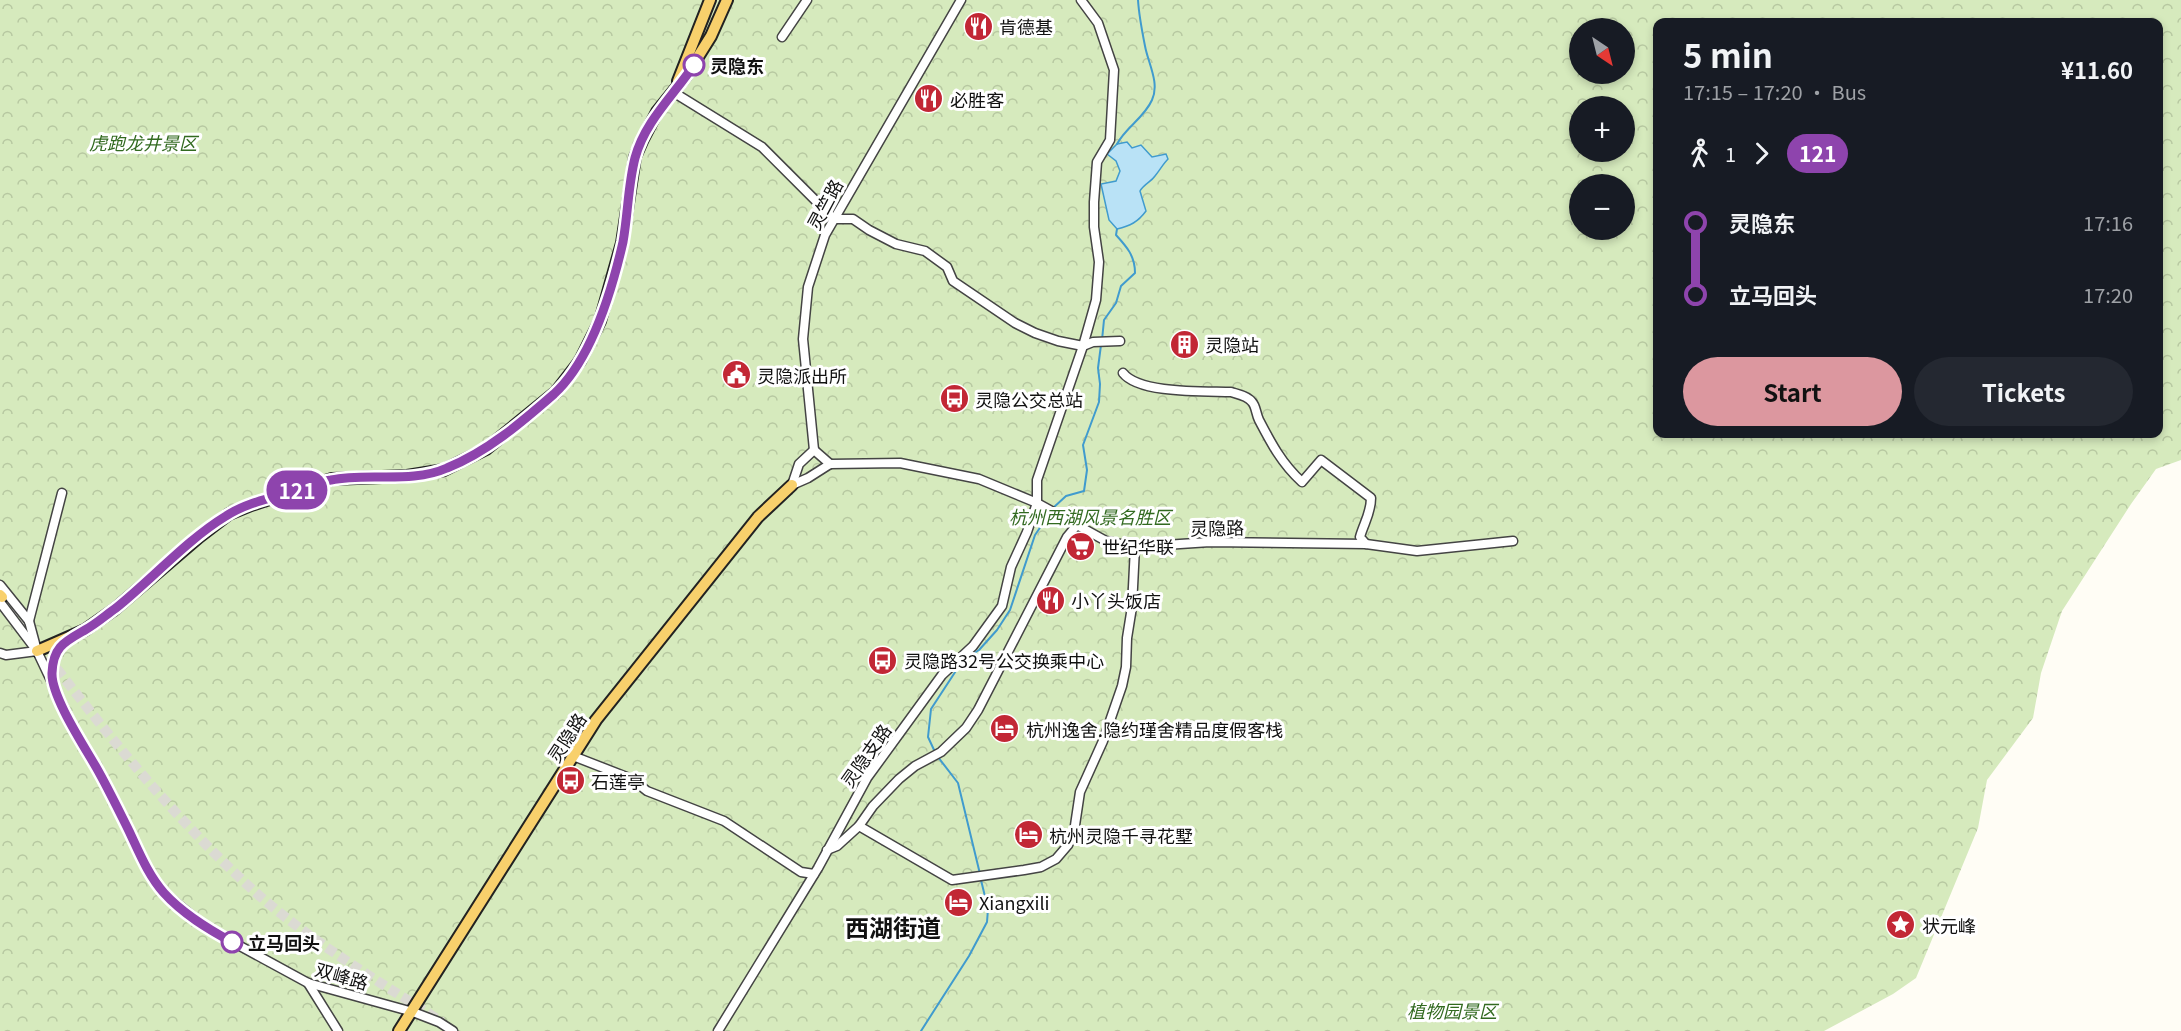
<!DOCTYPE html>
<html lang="en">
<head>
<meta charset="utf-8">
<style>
  body { margin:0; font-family:Georgia,"Noto Sans SC",serif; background:#242831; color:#f1f3f6; height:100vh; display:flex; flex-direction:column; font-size:22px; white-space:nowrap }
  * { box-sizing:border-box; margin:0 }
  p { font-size:20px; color:#9ea1a6 }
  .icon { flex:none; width:33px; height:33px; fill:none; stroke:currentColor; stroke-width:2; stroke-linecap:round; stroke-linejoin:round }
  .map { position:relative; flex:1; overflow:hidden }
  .panel { position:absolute; left:1653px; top:18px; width:510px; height:420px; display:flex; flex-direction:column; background:#171b24; border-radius:12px; box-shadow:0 3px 9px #0003 }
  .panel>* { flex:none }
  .badge { padding:0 12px; border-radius:20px; font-size:21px; line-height:39px }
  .needle { width:39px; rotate:145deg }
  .buttons { position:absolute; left:1569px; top:18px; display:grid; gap:12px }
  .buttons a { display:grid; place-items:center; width:66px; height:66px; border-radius:50%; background:#171b24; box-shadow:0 3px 9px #0003; font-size:30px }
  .map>.badge { position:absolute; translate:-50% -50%; box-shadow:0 0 0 3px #fff }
  .legs { display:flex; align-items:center; gap:9px; height:66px; padding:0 30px; font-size:20px }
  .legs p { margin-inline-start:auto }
  .headline { display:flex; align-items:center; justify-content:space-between; height:102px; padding:0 30px }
  h1 { font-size:33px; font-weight:700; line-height:45px }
  .primary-button { display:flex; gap:12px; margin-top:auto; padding:12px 30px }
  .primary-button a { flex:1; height:69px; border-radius:36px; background:#dc979f; color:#111; font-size:24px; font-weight:700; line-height:69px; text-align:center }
  .primary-button a+a { background:#242831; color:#f1f3f6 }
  ul { padding:0 30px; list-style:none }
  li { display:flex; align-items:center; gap:21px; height:72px; font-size:22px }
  li i { display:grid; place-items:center; width:9px; height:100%; margin:0 8px; background:currentColor }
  li i::after { content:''; width:15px; height:15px; margin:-8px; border:4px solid; border-radius:50%; background:#171b24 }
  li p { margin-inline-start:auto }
  li:first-child i { background:linear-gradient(#0000 50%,currentColor 0) }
  li:last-child i { background:linear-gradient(currentColor 50%,#0000 0) }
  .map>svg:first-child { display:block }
  .park { fill:url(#park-crowns); fill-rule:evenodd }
  .water { fill:#b9e2f6; stroke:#409bce; stroke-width:1.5 }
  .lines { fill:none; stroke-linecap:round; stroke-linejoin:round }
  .stream { stroke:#409bce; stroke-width:2 }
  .major-tunnel { stroke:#dbdad3; stroke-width:10; stroke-dasharray:10 5; stroke-linecap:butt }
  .minor-casing { stroke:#444; stroke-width:11 }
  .major-casing { stroke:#222; stroke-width:14 }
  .minor { stroke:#fff; stroke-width:8 }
  .major { stroke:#f8d06c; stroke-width:10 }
  .line-1-casing { stroke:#fff; stroke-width:14 }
  .line-1 { stroke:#8e44ad; stroke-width:9 }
  .stop-1-dot { fill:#fff; stroke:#8e44ad; stroke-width:3 }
  .labels { text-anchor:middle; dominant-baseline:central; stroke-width:6; stroke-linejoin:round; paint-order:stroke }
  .poi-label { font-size:18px; fill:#111; stroke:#fff; text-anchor:start }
  .stop-label { font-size:18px; font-weight:bold; fill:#111; stroke:#fff; text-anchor:start }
  .park-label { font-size:18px; font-style:italic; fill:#326a20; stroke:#fff }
  .street-label { font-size:18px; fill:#111; stroke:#fff }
  .district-label { font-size:24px; font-weight:bold; fill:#111; stroke:#fff }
</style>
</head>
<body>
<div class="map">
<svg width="2181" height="1031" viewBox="0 0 2181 1031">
  <defs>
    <pattern id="park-crowns" width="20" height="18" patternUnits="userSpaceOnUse" patternTransform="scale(1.5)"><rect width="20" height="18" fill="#d6eabd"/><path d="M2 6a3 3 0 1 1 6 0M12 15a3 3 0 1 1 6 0" fill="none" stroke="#b7c8a1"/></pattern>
  </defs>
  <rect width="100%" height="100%" fill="#fffdf5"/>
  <path class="park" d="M0,0H2181V460L2156,469L2131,504L2062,611L2041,673L2033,718L1987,780L1978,828L1916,978L1893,994L1824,1031H0ZM1658,22H2158V434H1658ZM1580,28H1624V74H1580ZM1580,106H1624V152H1580ZM1580,184H1624V230H1580Z"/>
  <path class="water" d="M1127,142L1132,148L1141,145L1152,157L1166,154L1168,159C1163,164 1160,170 1155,176C1151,182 1144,184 1140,191L1146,211C1138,222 1130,226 1117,229L1109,220L1101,184L1116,181L1120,171L1116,161L1107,154L1117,144Z"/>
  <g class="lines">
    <g class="stream">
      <path d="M1117,144C1126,127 1144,118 1152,100C1160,83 1148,63 1145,46C1142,31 1139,16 1138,0"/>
      <path d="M1102,340L1104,320L1116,303L1121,286L1135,273C1135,256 1127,247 1116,235L1117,229"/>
      <polyline points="1053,508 1066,496 1084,491 1087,470 1083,445 1099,402 1100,384 1098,368 1101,345"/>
      <polyline points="935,752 928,737 931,709 963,660 979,650 997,630 1010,610 1035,535 1050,513"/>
      <polyline points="938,757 958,783 980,874"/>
      <polyline points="921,1031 969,956 987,922 988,909 981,880"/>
    </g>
    <path class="major-tunnel" d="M2,597C76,694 150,793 239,877C299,935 372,977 442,1022"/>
    <defs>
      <g id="minor">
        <polyline points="782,37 807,0"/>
        <polyline points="673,92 762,147 834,219 853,219 869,230 896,244 925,251 947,267 953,281 1015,323 1035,333 1058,341 1083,346 1093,342 1120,341"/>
        <path d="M1123,373C1139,394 1206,391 1231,392C1237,394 1248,396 1252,402C1256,406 1256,414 1259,420C1271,443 1282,464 1302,482L1321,460L1371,498C1371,513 1364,523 1360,537L1366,544"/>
        <polyline points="814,450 803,339 808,287 825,235 961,0"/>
        <polyline points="814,450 830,464"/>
        <polyline points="830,464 900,463 979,479 1037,503 1106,541 1135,547 1210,542 1366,544 1417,551 1513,541"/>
        <polyline points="792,485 808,478 830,464"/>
        <polyline points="792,485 799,464 814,450"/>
        <polyline points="0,585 29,621 37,651 74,729 112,795 150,874 164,893 207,928 308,983 413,1012 439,1022 453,1031"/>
        <polyline points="0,602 37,651"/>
        <polyline points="29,621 62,493"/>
        <polyline points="0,653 6,655 37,651"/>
        <polyline points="573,756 632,779 647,791 724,821 801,872 814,874"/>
        <polyline points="859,826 873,806 899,779 915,766 941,752 966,728 978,710 995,677 1067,537 1077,525"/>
        <polyline points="827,850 837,846 859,826 952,880 1024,870 1041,867 1056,859 1068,845 1074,832 1080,792 1103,741 1122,686 1126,667 1127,638 1132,607 1135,547"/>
        <polyline points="308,983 338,1031"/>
        <polyline points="718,1031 818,868 867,778 942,675 973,646 1002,606 1011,567 1027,532 1037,503 1037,480 1083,346 1096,300 1099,262 1094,227 1094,202 1097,162 1110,140 1114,70 1098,23 1081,0"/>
      </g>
      <g id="major">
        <polyline points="678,81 710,0"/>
        <polyline points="0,595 2,597"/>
        <polyline points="37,651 85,630 115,609 199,537 229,514 251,505 332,479 407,476 444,470 486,449 556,392 580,361 600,321 622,243 635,157 643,139 657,112 686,76 711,36 727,0"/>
        <polyline points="399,1031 596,720 758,517 792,485"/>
      </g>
    </defs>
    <use href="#minor" class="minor-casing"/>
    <use href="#major" class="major-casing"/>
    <use href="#minor" class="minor"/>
    <use href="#major" class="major"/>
  </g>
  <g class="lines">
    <defs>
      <path id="line-1" d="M232,942C208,929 183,914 164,893C148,875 139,852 129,831C118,809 108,788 96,767C84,746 51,696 52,673C53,647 64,642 85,630C96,624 106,615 116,608C152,579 188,539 226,516C246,503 271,498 294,491C306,487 318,482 331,480C368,472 411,484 447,468C487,452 522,422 554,394C591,360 612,290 623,242C628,214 628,185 635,158C645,121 674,95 694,65"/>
    </defs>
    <use href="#line-1" class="line-1-casing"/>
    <use href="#line-1" class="line-1"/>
  </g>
  <defs>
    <symbol id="restaurant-disc" viewBox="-11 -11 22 22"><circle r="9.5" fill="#c22735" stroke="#fff"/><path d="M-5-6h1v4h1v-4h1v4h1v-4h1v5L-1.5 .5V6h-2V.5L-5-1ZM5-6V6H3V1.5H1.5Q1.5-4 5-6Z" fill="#fff"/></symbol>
    <symbol id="building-disc" viewBox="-11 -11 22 22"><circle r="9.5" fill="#c22735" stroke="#fff"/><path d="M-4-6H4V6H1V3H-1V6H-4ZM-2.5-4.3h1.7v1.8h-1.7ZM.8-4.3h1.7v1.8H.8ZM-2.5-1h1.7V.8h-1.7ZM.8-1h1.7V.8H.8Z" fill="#fff"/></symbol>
    <symbol id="civic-disc" viewBox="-11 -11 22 22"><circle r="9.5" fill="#c22735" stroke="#fff"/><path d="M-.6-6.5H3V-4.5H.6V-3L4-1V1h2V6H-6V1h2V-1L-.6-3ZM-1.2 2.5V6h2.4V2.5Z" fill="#fff"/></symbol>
    <symbol id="bus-disc" viewBox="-11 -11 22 22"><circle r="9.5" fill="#c22735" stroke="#fff"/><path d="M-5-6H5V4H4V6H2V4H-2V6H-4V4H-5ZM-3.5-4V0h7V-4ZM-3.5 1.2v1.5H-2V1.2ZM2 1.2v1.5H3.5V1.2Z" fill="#fff"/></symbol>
    <symbol id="supermarket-disc" viewBox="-11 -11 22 22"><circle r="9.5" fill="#c22735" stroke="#fff"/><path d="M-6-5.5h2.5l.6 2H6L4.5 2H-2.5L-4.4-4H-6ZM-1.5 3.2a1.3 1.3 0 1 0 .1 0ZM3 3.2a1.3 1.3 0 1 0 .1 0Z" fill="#fff"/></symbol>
    <symbol id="hotel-disc" viewBox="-11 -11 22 22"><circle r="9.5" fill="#c22735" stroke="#fff"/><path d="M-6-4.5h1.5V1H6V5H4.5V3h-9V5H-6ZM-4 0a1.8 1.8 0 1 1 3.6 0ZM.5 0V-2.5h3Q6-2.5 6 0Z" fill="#fff"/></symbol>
    <symbol id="sight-disc" viewBox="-11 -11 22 22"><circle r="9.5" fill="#c22735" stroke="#fff"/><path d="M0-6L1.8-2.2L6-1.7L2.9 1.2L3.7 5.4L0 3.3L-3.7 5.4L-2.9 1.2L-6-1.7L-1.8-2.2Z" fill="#fff"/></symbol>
  </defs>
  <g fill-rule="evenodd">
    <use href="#restaurant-disc" x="962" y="10" width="33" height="33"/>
    <use href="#restaurant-disc" x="912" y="82" width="33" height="33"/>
    <use href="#building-disc" x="1168" y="328" width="33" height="33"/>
    <use href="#civic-disc" x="720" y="358" width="33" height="33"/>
    <use href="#bus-disc" x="938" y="382" width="33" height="33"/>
    <use href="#supermarket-disc" x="1064" y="530" width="33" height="33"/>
    <use href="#restaurant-disc" x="1034" y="584" width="33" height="33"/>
    <use href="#bus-disc" x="866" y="644" width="33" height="33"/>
    <use href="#hotel-disc" x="988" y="712" width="33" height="33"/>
    <use href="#bus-disc" x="554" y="764" width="33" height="33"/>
    <use href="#hotel-disc" x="1012" y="818" width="33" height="33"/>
    <use href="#hotel-disc" x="942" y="886" width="33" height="33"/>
    <use href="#sight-disc" x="1884" y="908" width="33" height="33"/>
  </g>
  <g class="stop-1-dot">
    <circle cx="694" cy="65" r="10"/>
    <circle cx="232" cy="942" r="10"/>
  </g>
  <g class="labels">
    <g class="poi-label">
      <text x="999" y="26">肯德基</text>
      <text x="950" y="99">必胜客</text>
      <text x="1205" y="344">灵隐站</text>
      <text x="757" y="375">灵隐派出所</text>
      <text x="975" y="399">灵隐公交总站</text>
      <text x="1102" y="546">世纪华联</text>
      <text x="1071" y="600">小丫头饭店</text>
      <text x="904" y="660">灵隐路32号公交换乘中心</text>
      <text x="1026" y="729">杭州逸舍.隐约瑾舍精品度假客栈</text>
      <text x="591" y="781">石莲亭</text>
      <text x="1049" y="835">杭州灵隐千寻花墅</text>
      <text x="979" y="902">Xiangxili</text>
      <text x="1922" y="925">状元峰</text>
    </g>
    <g class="stop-label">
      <text x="710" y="65">灵隐东</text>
      <text x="248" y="942">立马回头</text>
    </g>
    <g class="park-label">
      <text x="143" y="142">虎跑龙井景区</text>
      <text x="1090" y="516">杭州西湖风景名胜区</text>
      <text x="1452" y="1010">植物园景区</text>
    </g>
    <g class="street-label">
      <text transform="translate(824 204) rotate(-62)">灵竺路</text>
      <text transform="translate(1217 527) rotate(-1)">灵隐路</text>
      <text transform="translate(566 737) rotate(-57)">灵隐路</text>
      <text transform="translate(865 755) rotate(-55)">灵隐支路</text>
      <text transform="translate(342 975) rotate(16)">双峰路</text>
    </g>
    <g class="district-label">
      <text x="893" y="926">西湖街道</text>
    </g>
  </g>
</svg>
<div class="buttons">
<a><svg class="needle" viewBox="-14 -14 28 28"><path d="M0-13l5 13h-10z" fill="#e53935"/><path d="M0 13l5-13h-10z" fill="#9ea1a6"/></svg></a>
<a>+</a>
<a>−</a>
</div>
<b class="badge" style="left:297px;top:490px;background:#8e44ad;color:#fff">121</b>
<section class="panel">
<div class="headline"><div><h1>5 min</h1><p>17:15 – 17:20 · Bus</p></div><b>¥11.60</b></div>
<div class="legs"><svg class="icon" aria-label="walk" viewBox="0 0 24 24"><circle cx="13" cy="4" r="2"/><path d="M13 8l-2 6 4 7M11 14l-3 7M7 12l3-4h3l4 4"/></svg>1<svg class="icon" aria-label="forward" viewBox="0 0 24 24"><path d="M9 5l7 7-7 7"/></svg><b class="badge" style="background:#8e44ad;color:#fff">121</b></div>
<ul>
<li><i style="color:#8e44ad"></i><b>灵隐东</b><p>17:16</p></li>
<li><i style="color:#8e44ad"></i><b>立马回头</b><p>17:20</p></li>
</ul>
<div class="primary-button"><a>Start</a><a>Tickets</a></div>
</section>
</div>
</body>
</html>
